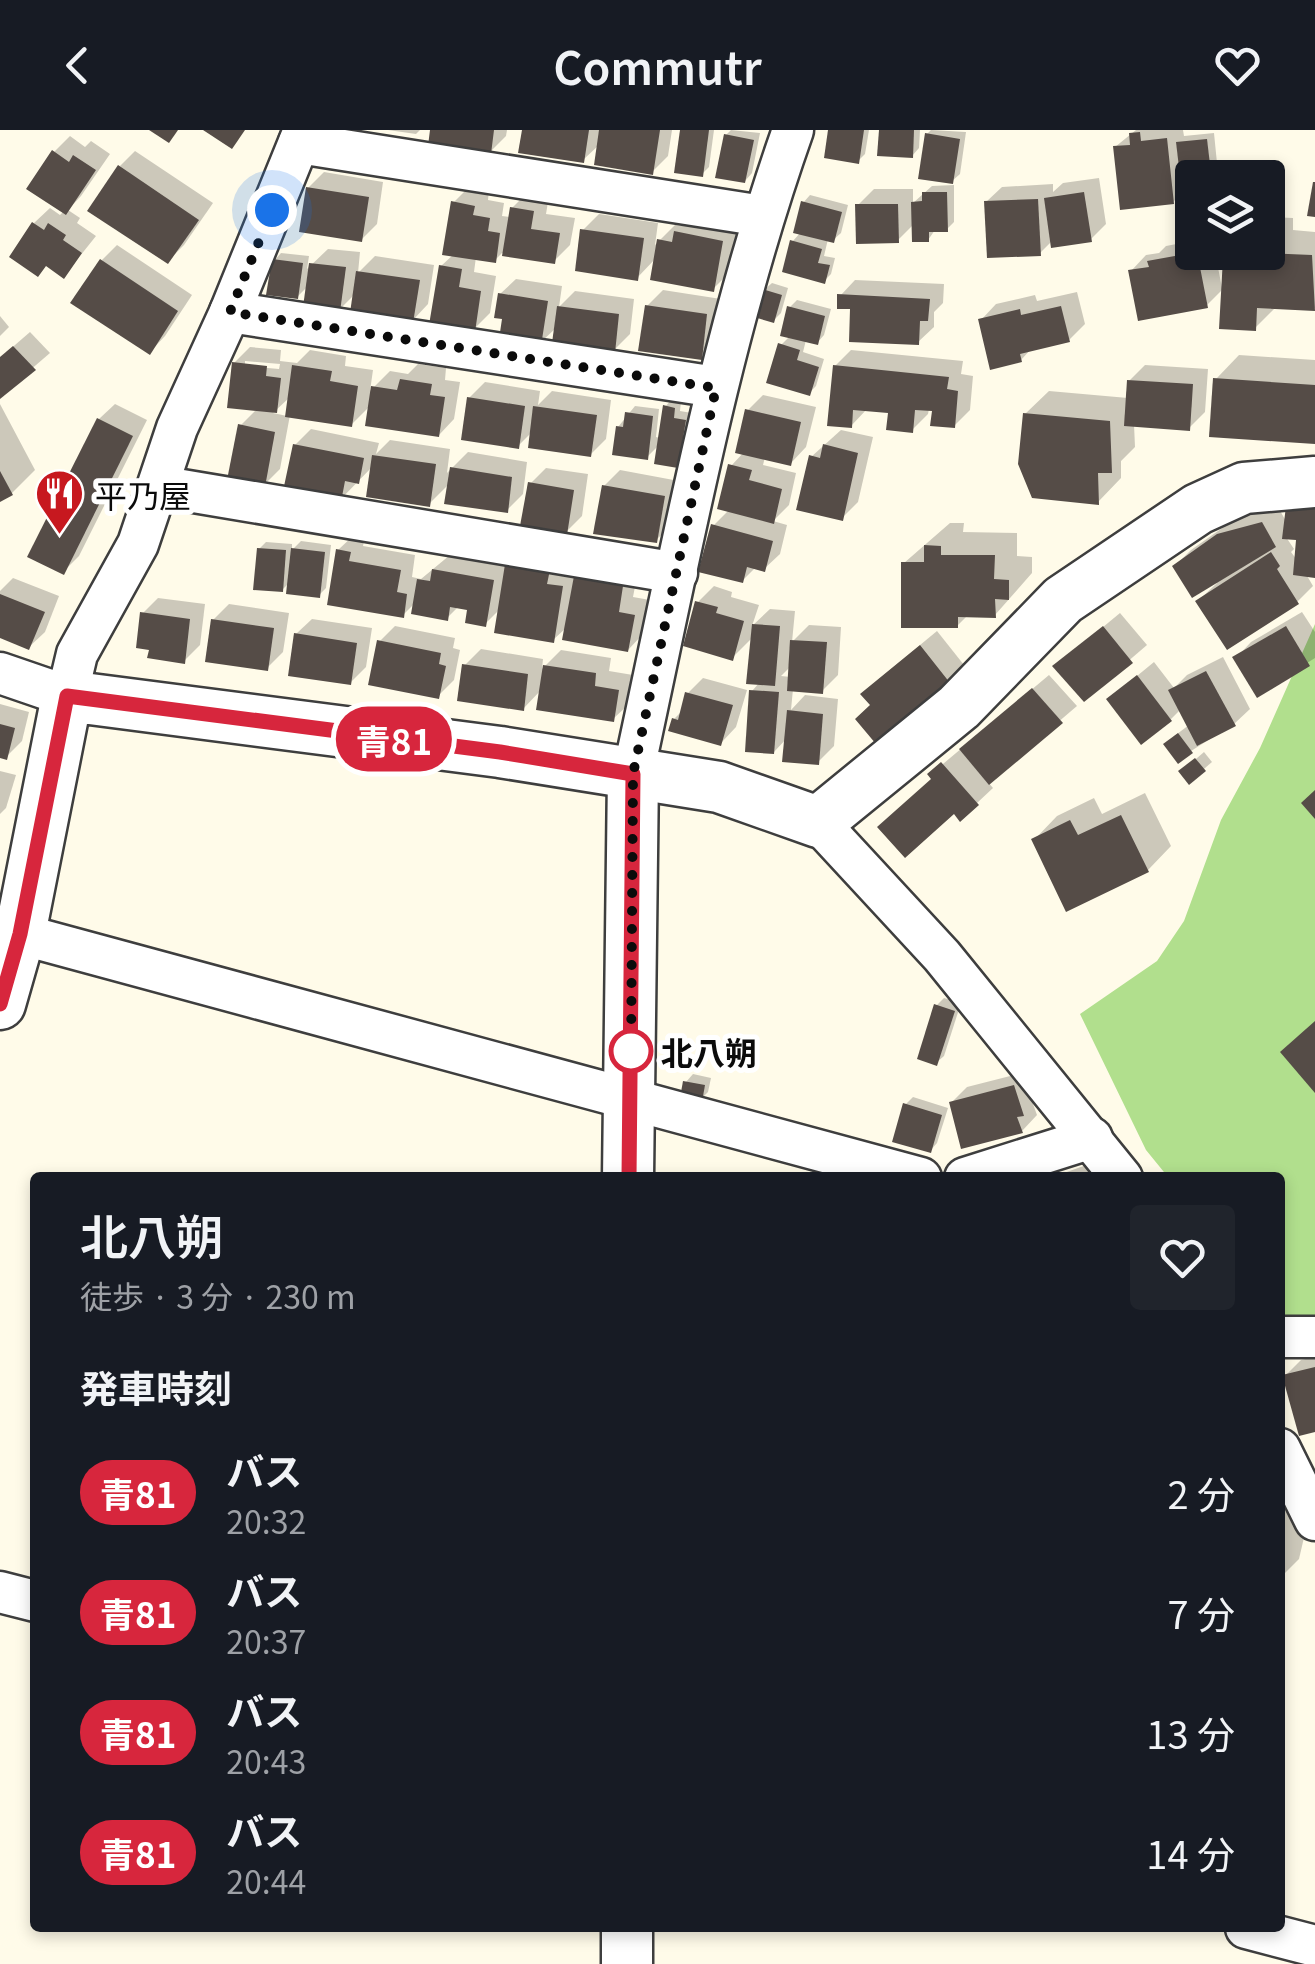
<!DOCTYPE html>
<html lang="ja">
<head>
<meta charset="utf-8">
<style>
  body { margin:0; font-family:Georgia,"Noto Sans JP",serif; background:#20242c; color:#f1f3f6; height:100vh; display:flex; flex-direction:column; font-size:38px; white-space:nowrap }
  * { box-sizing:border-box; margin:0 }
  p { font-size:32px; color:#9ea1a6 }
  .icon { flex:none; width:55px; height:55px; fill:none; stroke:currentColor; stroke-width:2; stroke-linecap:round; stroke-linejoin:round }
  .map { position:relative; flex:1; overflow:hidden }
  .details { position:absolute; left:30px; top:1042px; width:1255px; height:760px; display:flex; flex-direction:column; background:#171b24; border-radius:10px; box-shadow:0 5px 15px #0003 }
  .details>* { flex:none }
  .badge { padding:0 20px; border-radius:32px; font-size:35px; line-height:65px }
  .tools { position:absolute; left:1175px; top:30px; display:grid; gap:20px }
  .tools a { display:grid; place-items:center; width:110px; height:110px; border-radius:10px; background:#171b24; box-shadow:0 5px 15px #0003; font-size:50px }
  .you { position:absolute; width:50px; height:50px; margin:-25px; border:8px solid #fff; border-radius:50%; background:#1a73e8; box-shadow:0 0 0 15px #1a73e833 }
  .map>.badge { position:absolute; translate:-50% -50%; box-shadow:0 0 0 5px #fff }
  h2 { padding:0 50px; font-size:38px; line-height:90px }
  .round { display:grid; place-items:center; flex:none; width:105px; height:105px; border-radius:10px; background:#20242c }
  .headline { display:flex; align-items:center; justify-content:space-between; height:170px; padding:0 50px }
  h1 { font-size:48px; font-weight:600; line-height:75px }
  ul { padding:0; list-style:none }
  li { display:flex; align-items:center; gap:30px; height:120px; padding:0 50px }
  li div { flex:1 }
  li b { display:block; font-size:38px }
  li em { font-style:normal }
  li .badge { min-width:110px; font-weight:700; text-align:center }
  header { display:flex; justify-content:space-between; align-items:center; height:130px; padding:0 50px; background:#171b24; font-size:45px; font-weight:600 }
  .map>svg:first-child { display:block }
  .forest { fill:#b1df8d }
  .shadow { fill:#0003; fill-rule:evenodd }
  .building { fill:#554c47 }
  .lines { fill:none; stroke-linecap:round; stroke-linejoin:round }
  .minor-casing { stroke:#3e3e3e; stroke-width:45 }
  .tertiary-casing { stroke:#3e3e3e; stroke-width:55 }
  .minor { stroke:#fff; stroke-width:40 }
  .tertiary { stroke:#fff; stroke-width:50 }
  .line-casing { stroke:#fff; stroke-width:22 }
  .line { stroke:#d7263d; stroke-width:15 }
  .walk { stroke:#0b0b0b; stroke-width:10; stroke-dasharray:0 18 }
  .stop-dot { fill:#fff; stroke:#d7263d; stroke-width:5 }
  .labels { text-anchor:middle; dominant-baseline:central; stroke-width:10; stroke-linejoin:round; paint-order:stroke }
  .poi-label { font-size:32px; fill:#0b0b0b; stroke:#fff; text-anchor:start }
  .stop-label { font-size:32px; font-weight:bold; fill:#0b0b0b; stroke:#fff; text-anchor:start }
</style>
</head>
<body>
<header><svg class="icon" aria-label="back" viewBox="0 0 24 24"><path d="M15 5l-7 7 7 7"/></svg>Commutr<svg class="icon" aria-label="heart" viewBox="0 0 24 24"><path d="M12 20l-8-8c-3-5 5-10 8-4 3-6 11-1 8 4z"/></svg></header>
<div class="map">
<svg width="1315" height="1834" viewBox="0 0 1315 1834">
  <rect width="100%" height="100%" fill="#fffbe9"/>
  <polygon class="forest" points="1315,494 1315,1185 1288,1189 1280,1181 1280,1048 1168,1047 1146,1020 1080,884 1157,831 1184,791 1221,690 1260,618"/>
  <g class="shadow">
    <polygon points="388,0 420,0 416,4"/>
    <polygon points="433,0 507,0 506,6 490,22"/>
    <polygon points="524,0 672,0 668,26 652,42 600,14 583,30"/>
    <polygon points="682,0 714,0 709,37 702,44"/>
    <polygon points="731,0 760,3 752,43 745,51 726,5"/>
    <polygon points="831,0 869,0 865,24 858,31"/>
    <polygon points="881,0 920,0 919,18 912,26"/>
    <polygon points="931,0 966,2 960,44 952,51 927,4"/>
    <polygon points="1136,0 1183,0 1184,6 1214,3 1217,33 1210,41 1188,43 1189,56 1173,72 1115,17"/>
    <polygon points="70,6 85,17 91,11 110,24 81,66 68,80 80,88 77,93 96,106 64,146 34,93 50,78 60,85 64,81 54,22"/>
    <polygon points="135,21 213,73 184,115 168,131 120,36"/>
    <polygon points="324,42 383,52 377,94 361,110 308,58"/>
    <polygon points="1099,48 1106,94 1090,110 1053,110 1040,123 986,72 1002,57 1053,54 1053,62 1063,53"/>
    <polygon points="954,55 954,92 947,99 935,100 928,110 914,94 898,110 858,75 874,59 913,59 913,73 932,56"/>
    <polygon points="469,57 489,60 488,70 504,73 502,86 511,87 512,78 528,62 549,66 546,84 575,88 570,115 554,131 502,123 495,130 476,127 474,142 496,146 490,183 474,199 441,136 454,124 453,73"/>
    <polygon points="810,65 848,75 841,103 833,110 828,109 824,126 835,128 831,144 824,151 792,112 801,102 803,73"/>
    <polygon points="599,84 658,93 655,115 675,95 683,96 692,87 738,95 729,143 713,159 656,128 637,148 583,100"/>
    <polygon points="1271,87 1293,88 1293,100 1315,102 1315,178 1277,176 1255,198 1224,158 1206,176 1131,141 1146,125 1159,123 1166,116 1192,111 1192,122 1215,122 1222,158 1225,129 1232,122 1268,122 1268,91"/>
    <polygon points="117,115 192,165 165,206 150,222 102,130"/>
    <polygon points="328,119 360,122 358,143 375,126 434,135 428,174 413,190 356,163 339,180 309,155 297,167 274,131 281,123 309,126 307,139"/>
    <polygon points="516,149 562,156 559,177 575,161 634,169 630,204 614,220 557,197 540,213 505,187 500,164"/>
    <polygon points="855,150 944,154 943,173 934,182 934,197 918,212 853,177 840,166"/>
    <polygon points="772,153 788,158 781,183 774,190 764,160"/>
    <polygon points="663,160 721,169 717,212 701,227 647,176"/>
    <polygon points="1077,162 1085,194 1069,210 1032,218 1021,230 981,190 996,174 1035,165 1037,171"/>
    <polygon points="797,170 831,179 824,205 817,213 806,210 803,222 824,229 816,256 809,263 781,215 790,206 790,177"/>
    <polygon points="0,186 9,197 0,206"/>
    <polygon points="30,202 50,223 0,266 0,228"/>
    <path d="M250,217L281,220L280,231L297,233L310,220L346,226L345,236L373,240L370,261L390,241L408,244L418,234L446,238L445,250L460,252L454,289L439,305L371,275L352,294L290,285L280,339L264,355L240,296L257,279L234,233ZM245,231L280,234L279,239L245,236ZM290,267L287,286L273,283Z"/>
    <polygon points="851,220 963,231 961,244 973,246 970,280 954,296 935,279 929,279 928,284 912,300 891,281 867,279 851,296 835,236"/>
    <polygon points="1239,225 1315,230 1315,312 1216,249"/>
    <polygon points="1145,235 1208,239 1205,282 1189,298 1134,294 1135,317 1121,331 1121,348 1098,372 1025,284 1049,261 1128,268 1129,251"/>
    <polygon points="485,252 540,261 538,275 552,261 611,270 606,309 590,325 532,302 518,316 469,268"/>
    <polygon points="763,265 816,277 806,317 791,333 765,327 763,335 796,343 789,375 773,391 787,395 780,424 764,439 756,437 742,451 713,396 729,380 731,336 744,322 747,281"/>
    <polygon points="672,269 681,271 680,281 692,283 684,328 677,335 659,315 647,327 618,297 635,276 659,279 656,307 660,308 665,277"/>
    <polygon points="0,274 35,340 12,363 0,370"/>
    <polygon points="115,274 147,290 79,426 63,442 99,289"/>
    <polygon points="311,299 379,313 376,324 390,310 450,319 447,343 468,322 527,332 523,364 507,380 450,353 429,374 373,336 340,370 295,315"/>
    <polygon points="841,300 873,307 858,372 842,388 811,327"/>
    <polygon points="546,338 588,344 582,386 566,402 530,354"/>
    <polygon points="620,340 679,351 672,395 656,410 604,356"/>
    <path d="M1315,363V445L1306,444L1313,456L1297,472L1198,471L1217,453L1175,436L1191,420L1235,389L1278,377L1287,393ZM1286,407L1299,408L1297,430L1291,422L1294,419Z"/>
    <polygon points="950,393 964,393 963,402 1017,403 1017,426 1032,427 1032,443 995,485 968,485 957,496 904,433"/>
    <polygon points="354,405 365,406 363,416 415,425 412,447 421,449 450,425 578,441 577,447 592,432 638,441 633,467 650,470 643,504 628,520 567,497 553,510 500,479 485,494 470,478 459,476 447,488 415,473 403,485 338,420"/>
    <polygon points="301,411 331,415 326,458 319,465 290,452 282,460 259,419 266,412 292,414 292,420"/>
    <polygon points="13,448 59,466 45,502 29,517 0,506 0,461"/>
    <path d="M714,456L732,462L731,467L759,475L752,496L770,479L795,481L792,512L809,495L841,497L838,545L822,561L793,559L791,580L805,565L838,569L834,616L818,632L787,608L774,622L752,561L760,552L753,507L732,528L698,472ZM791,536V547L781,546Z"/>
    <polygon points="158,468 205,474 200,515 184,531 142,484"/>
    <polygon points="229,474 289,483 283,522 267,538 213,490"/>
    <polygon points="1302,482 1315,502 1315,528 1258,564 1236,528 1251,512"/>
    <polygon points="1120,483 1147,515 1084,569 1056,536"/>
    <polygon points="312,489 372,498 366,537 351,552 296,504"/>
    <polygon points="395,496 455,508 453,518 460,520 454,550 438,566 379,512"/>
    <polygon points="937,501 964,535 876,611 873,575 879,549"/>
    <polygon points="481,519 543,529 542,539 561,520 611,528 609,541 633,545 629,574 613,589 541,560 523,579 465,535"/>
    <polygon points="1223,527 1250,579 1234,594 1191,621 1173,607 1189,595 1181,579 1171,589 1109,569 1154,532 1174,558 1187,545"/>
    <polygon points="1049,545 1077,576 988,652 993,658 977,673 954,681 931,644"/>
    <polygon points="703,548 747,560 736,597 721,613 674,589 682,581 687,564"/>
    <polygon points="0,574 29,582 22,611 6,627 0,626"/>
    <polygon points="1204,622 1212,632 1190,651 1189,635"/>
    <polygon points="0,641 16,645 6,678 0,684"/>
    <polygon points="1145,663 1171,716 1148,740 1034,710 1057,686 1094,668 1102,684"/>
    <polygon points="944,868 961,873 944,926 936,933 936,876"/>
    <polygon points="1030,941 1039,968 1033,974 1037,985 1022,1001 951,973 967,957"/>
    <polygon points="693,944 711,948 708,962 701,969 686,952"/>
    <polygon points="913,967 948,978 937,1013 930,1021 905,975"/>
    <polygon points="1092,1033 1097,1048 1050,1048"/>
    <polygon points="1315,1227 1315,1300 1285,1246 1301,1230"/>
    <polygon points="1280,1380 1309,1386 1299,1429 1280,1448"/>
  </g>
  <g class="building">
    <polygon points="149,0 178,0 169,13"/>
    <polygon points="203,0 245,0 232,19"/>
    <polygon points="430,0 494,0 491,24 428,16"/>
    <polygon points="522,0 589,0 584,33 518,23"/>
    <polygon points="599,0 660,0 653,45 594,35"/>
    <polygon points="680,0 709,0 703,47 674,43"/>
    <polygon points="828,0 864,0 859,34 824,28"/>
    <polygon points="879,0 914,0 913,28 877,26"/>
    <polygon points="1140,2 1141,11 1167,8 1174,74 1120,80 1113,16 1130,15 1129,3"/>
    <polygon points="925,3 960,9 953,54 918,49"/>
    <polygon points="724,4 754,10 745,53 715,48"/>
    <polygon points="1207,9 1211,43 1180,46 1176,12"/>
    <polygon points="52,20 69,32 73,25 96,40 66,85 26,59"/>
    <polygon points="118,35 199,90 168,134 87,81"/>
    <polygon points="1313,52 1315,52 1315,87 1307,86"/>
    <polygon points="306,57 369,67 362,112 299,102"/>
    <polygon points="922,62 947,62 948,102 929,102 929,112 912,112 911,72 922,71"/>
    <polygon points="1084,62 1092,112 1051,118 1044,68"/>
    <polygon points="1038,69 1041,126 987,128 984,71"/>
    <polygon points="451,71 475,76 473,85 490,88 488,101 500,103 496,133 442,125"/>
    <polygon points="801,71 842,82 834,113 793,103"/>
    <polygon points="855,74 898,74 899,113 856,114"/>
    <polygon points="510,77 534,81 531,99 560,103 555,134 502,126"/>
    <polygon points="32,92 44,100 48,93 66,105 63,110 82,123 64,149 46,136 38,147 9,127"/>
    <polygon points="580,99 644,108 638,151 575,141"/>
    <polygon points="674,101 723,111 714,162 650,150 657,109 672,112"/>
    <polygon points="790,110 822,119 818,133 830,135 825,154 782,142"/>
    <polygon points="1197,122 1208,178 1138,191 1128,140 1149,137 1147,131"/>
    <polygon points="1244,122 1312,125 1315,181 1257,178 1256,201 1219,199 1223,128 1244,129"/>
    <polygon points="100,129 178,181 150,225 70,173"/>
    <polygon points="272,129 303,133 298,169 266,165"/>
    <polygon points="309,133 346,137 340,182 303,177"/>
    <polygon points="439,135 462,139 459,157 481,161 475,202 429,195"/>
    <polygon points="356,141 420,150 413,193 350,183"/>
    <polygon points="762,159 782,165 774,193 754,187"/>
    <polygon points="498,163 548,171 541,216 499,209 502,189 494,188"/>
    <polygon points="837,164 930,169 928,191 920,191 919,215 849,212 850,179 837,179"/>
    <polygon points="645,175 707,184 702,230 638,221"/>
    <polygon points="557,176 619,184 615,223 552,213"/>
    <polygon points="787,176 825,186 818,215 780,206"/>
    <polygon points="1061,176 1070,212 1020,224 1022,232 990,240 978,189 1020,179 1021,185"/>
    <polygon points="778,213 800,220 797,230 819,237 810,266 766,253"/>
    <polygon points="13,216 36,240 0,269 0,227"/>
    <polygon points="232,232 267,236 266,246 281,248 277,283 227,278"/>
    <polygon points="292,235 332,241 330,251 358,256 352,297 285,287"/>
    <polygon points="833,235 949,247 947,259 958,261 955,298 930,296 932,281 915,280 913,303 886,300 888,283 853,280 852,298 827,296"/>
    <polygon points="1213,248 1315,255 1315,314 1209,307"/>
    <polygon points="400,249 432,254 430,265 445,267 439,307 365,296 371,256 397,260"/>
    <polygon points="1127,250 1193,254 1190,301 1124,296"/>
    <polygon points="467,267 525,276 519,319 461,310"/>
    <polygon points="663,275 675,278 674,288 686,290 678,338 654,334"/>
    <polygon points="533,276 597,285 591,327 528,318"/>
    <polygon points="745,279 801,292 791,336 735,323"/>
    <polygon points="625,282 653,286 648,330 612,325 616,296 623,297"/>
    <polygon points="1023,283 1110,291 1112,343 1098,343 1099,375 1032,368 1018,334"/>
    <polygon points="97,288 133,306 64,445 27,427"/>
    <polygon points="238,294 275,302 265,357 227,350"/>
    <polygon points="293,314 364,328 359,354 345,351 341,372 283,361"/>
    <polygon points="823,314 858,323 843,391 796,380 809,325 820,328"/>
    <polygon points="372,325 436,334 430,377 366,367"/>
    <polygon points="728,334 752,340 749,350 782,359 774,394 717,379"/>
    <polygon points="450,337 512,347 508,383 444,374"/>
    <polygon points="0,341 13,365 0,372"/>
    <polygon points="528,352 574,360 567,405 520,396"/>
    <polygon points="602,355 665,366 657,413 593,404"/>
    <polygon points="1286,376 1315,379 1315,448 1293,445 1296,410 1282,409"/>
    <polygon points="1262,392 1276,417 1192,468 1172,436 1217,404"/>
    <polygon points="711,394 773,411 765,442 747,437 743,453 698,442"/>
    <polygon points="924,415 941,416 941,425 995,425 994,449 1009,450 1009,470 995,469 996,488 958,487 958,498 901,498 901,432 924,432"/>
    <polygon points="257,418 286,420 283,462 253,460"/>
    <polygon points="291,418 325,422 320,468 286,464"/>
    <polygon points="336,419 351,422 349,431 401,440 397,462 407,464 404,488 327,475"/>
    <polygon points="1271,422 1280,436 1277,439 1299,474 1227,520 1195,471"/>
    <polygon points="506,428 551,435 547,454 563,456 554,513 494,503"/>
    <polygon points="432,439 494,450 486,497 465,493 467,480 450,477 448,491 411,484 417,449 430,451"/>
    <polygon points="574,446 623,456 619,482 635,485 628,522 562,510"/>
    <polygon points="0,464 45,482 29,520 0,508"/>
    <polygon points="695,471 718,477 716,483 744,491 733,531 683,516"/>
    <polygon points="140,482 190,489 185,534 147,528 149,520 136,518"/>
    <polygon points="211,489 274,498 268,541 205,532"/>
    <polygon points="752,494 780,496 775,556 746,554"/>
    <polygon points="1103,496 1133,533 1084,572 1052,536"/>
    <polygon points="1286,496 1310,536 1257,568 1232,527"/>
    <polygon points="294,503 357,513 351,555 288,546"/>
    <polygon points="377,510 441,523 439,534 446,536 439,569 368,555"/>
    <polygon points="790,510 827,512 823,564 787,561"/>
    <polygon points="920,515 950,553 876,614 855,589 870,575 860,564"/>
    <polygon points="462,534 528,544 524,581 457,571"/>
    <polygon points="543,535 596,543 595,556 619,560 614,592 536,580"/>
    <polygon points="1206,541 1236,596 1197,616 1168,560"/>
    <polygon points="1137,545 1172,591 1141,615 1106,569"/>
    <polygon points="1032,558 1063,593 989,655 959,619"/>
    <polygon points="749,560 779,562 774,624 745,622"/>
    <polygon points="685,562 733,575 721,616 668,601 672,588 678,590"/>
    <polygon points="787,580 823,584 819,635 782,632"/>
    <polygon points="0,594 15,598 7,630 0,628"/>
    <polygon points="1178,603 1193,623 1178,634 1163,614"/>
    <polygon points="1195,628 1206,641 1189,655 1178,641"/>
    <polygon points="941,632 979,675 960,692 954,684 905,728 877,697 931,649 927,644"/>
    <polygon points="1315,660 1315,689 1301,673"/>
    <polygon points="1121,685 1149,742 1066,782 1031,709 1070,690 1078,705"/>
    <polygon points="934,874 955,881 937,936 917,929"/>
    <polygon points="1315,891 1315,963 1280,922"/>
    <polygon points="683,951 705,955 702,972 680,968"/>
    <polygon points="1014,955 1024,986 1017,987 1023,1003 961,1019 949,972"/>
    <polygon points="903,973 942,985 931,1023 892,1012"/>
    <polygon points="1315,1237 1315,1302 1299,1306 1282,1245"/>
  </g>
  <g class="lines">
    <defs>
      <g id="minor">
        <polyline points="299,13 763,86"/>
        <polyline points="230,182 716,257"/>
        <polyline points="158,356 677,443"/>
        <polyline points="0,543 67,566 77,524 138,414 177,298 230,182 304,0"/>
        <path d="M633,644C680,428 719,209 793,0"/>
        <polyline points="818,692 942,826 1122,1048"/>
        <polyline points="20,804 921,1048"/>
        <polyline points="965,1048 1092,1008"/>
        <polyline points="1280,1207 1315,1207"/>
        <polyline points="1280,1319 1315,1390"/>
        <polyline points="0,1462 35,1471"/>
        <polyline points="1246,1798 1315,1816"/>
      </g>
      <g id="tertiary">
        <polyline points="0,874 20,804 67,566 500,622 719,657 818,692 959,577 1063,470 1198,379 1244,358 1315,352"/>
        <polyline points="628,1048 633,644"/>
        <polyline points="627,1798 627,1834"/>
      </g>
    </defs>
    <use href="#minor" class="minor-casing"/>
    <use href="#tertiary" class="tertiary-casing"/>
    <use href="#minor" class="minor"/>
    <use href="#tertiary" class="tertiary"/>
  </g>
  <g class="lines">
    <defs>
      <polyline id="line" points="0,874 20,804 67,566 500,622 633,644 629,1048"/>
    </defs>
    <use href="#line" class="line-casing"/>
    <use href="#line" class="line"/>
    <polyline class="walk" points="272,80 230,182 716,258 633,644 631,932 631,921"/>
  </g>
  <defs>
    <symbol id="restaurant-pin" viewBox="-11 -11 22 30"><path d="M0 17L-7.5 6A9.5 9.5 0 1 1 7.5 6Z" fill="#c7181f" stroke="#fff"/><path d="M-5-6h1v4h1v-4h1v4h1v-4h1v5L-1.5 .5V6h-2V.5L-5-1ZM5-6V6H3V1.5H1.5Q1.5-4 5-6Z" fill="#fff"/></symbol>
  </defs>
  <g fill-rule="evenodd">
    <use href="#restaurant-pin" x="32" y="336" width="55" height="75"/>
  </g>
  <circle class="stop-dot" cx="631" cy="921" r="20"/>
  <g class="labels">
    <g class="poi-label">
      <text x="95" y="364">平乃屋</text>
    </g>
    <g class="stop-label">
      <text x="661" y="921">北八朔</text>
    </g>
  </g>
</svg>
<div class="tools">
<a><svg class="icon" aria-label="layers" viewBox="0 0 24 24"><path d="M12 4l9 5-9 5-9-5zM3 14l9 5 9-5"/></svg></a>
</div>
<div class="you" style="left:272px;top:80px"></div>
<b class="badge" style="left:394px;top:609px;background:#d7263d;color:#fff">青81</b>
<section class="details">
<div class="headline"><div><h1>北八朔</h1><p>徒歩 · 3 分 · 230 m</p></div><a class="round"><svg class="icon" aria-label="heart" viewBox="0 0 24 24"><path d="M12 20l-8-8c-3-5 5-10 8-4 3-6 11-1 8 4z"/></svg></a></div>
<h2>発車時刻</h2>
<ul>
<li><span class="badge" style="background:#d7263d;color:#fff">青81</span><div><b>バス</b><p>20:32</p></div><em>2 分</em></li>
<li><span class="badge" style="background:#d7263d;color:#fff">青81</span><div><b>バス</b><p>20:37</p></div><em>7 分</em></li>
<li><span class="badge" style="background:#d7263d;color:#fff">青81</span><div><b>バス</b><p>20:43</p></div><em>13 分</em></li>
<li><span class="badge" style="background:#d7263d;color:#fff">青81</span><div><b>バス</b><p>20:44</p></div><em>14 分</em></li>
</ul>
</section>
</div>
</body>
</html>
